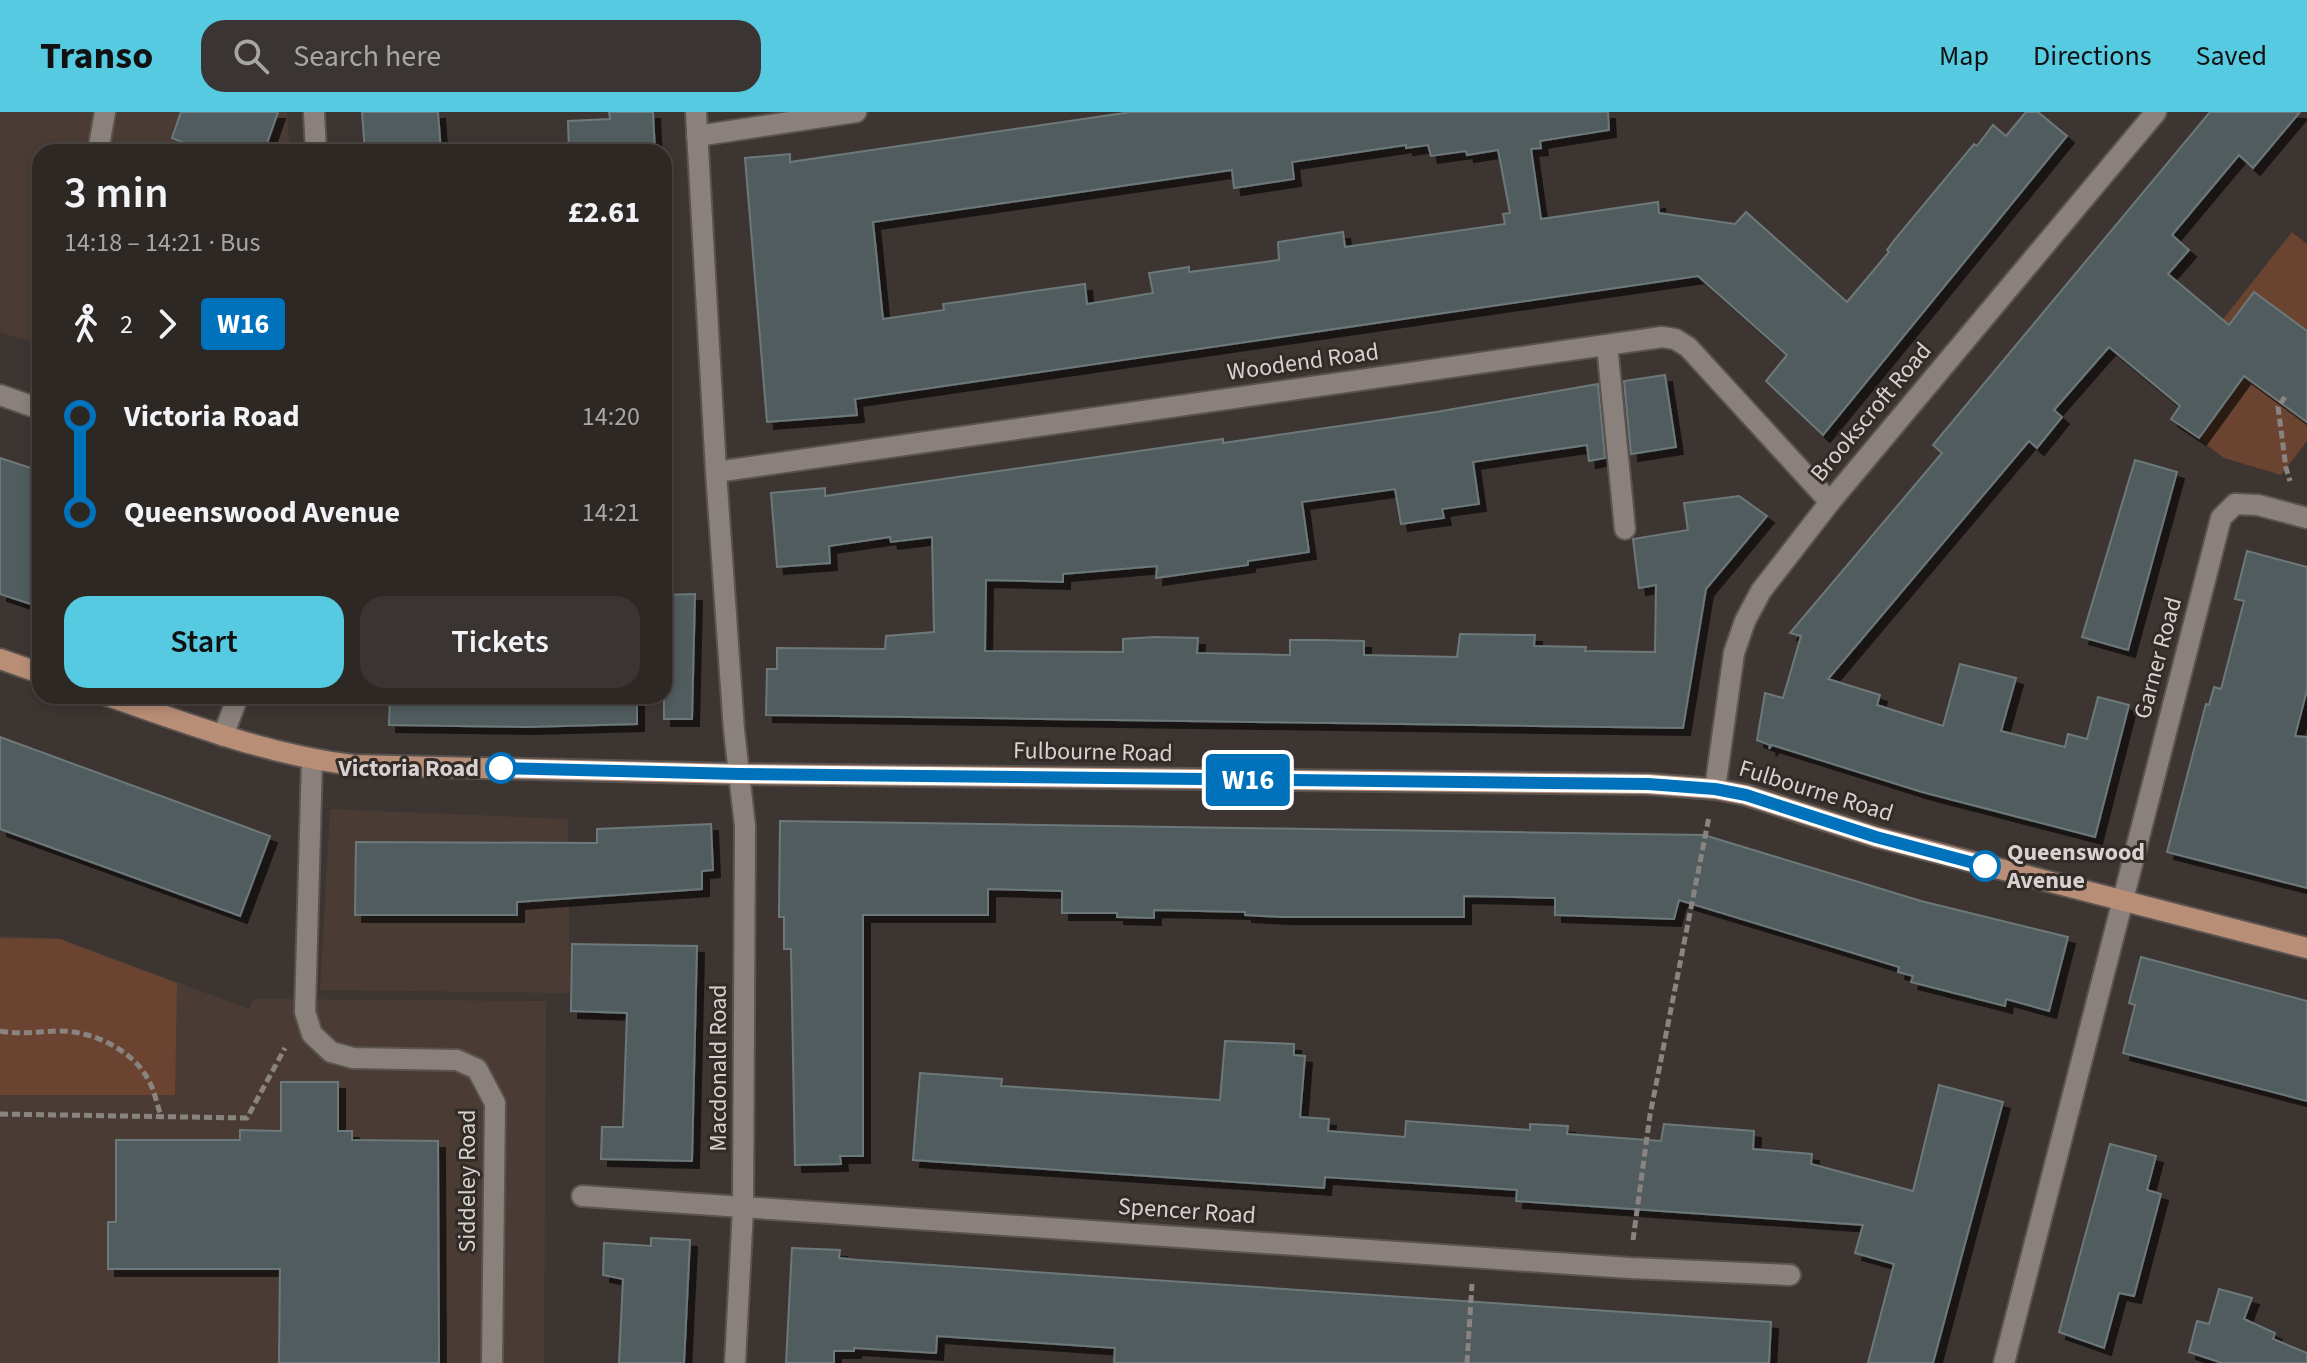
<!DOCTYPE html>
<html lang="en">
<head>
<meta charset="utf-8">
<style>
  body { margin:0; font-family:"Source Sans 3",sans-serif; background:#3a3432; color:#f1f3f6; height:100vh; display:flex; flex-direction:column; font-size:30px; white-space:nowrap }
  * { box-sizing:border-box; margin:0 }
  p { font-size:26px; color:#a7a6a7 }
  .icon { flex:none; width:44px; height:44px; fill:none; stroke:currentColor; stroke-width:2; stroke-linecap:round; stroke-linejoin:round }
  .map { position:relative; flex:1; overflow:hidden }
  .details { position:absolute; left:32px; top:32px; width:640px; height:560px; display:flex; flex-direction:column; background:#2e2825; border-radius:24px; box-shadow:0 4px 12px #0003,0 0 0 2px #494442 }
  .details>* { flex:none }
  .badge { padding:0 16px; border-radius:6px; font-size:28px; line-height:52px }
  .map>.badge { position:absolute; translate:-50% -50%; box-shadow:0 0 0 4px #fff }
  .legs { display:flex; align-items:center; gap:12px; height:88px; padding:0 32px; font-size:26px }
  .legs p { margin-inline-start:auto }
  .head { display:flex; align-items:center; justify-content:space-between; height:136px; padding:0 32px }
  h1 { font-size:44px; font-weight:600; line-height:60px }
  .action { display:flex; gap:16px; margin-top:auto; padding:16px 32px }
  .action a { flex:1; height:92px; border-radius:24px; background:#55cae0; color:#111; font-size:32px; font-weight:600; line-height:92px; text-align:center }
  .action a+a { background:#3a3432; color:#f1f3f6 }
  ul { padding:0 32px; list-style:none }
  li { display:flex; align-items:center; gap:28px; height:96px; font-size:30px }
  li i { display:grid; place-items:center; width:12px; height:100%; margin:0 10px; background:currentColor }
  li i::after { content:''; width:20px; height:20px; margin:-10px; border:6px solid; border-radius:50%; background:#2e2825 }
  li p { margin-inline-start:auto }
  li:first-child i { background:linear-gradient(#0000 50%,currentColor 0) }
  li:last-child i { background:linear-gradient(currentColor 50%,#0000 0) }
  header { display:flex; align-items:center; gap:48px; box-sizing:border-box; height:112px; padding:0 40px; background:#55cae0; color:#111 }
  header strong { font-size:38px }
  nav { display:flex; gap:44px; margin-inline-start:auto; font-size:28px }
  .search { width:560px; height:72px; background:#3a3432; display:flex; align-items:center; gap:20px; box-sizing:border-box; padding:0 28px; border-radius:24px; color:#a7a6a7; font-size:30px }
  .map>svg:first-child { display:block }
  .built { fill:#4a3c35 }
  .green { fill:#6a4430 }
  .building { fill:#515b5e; stroke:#6d787a; stroke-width:2; fill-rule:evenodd; filter:url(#shadow) }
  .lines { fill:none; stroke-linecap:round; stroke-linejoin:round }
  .minor-casing { stroke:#5a5350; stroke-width:24 }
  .major-casing { stroke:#5a5350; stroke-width:24 }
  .path { stroke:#8a8481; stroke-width:5; stroke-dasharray:8 4; stroke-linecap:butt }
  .minor { stroke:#8a817c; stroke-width:20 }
  .major { stroke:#b88e77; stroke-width:20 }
  .line-1-casing { stroke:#fff; stroke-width:18 }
  .line-1 { stroke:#0072bc; stroke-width:12 }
  .stop-1-dot { fill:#fff; stroke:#0072bc; stroke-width:4 }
  .labels { text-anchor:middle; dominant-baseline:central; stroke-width:6; stroke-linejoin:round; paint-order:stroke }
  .street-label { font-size:24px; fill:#d7d2d0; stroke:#332b27 }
  .stop-label { font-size:24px; font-weight:bold; fill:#d7d2d0; stroke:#332b27; text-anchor:end }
</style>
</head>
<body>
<header>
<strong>Transo</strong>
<div class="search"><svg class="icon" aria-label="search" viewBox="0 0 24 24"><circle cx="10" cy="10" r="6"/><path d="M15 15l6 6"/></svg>Search here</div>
<nav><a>Map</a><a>Directions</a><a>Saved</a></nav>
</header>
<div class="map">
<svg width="2307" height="1251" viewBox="0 0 2307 1251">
  <defs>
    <filter id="shadow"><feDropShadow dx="7" dy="7" stdDeviation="0" flood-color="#0009"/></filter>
  </defs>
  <rect width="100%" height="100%" fill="#3d3531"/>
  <g class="built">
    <polygon points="0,0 287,0 290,40 40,40 40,233 0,220"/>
    <polygon points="330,697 568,707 570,881 320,878"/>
    <polygon points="0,824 59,826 249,897 253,887 546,889 544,1251 0,1251"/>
  </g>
  <g class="green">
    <polygon points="2292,120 2307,132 2307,219 2254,180 2215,233 2307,310 2307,329 2281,363 2224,346 2199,327 2217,301 2174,269"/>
    <polygon points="0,826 59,827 177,871 175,983 0,983"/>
  </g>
  <g class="building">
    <polygon points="181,0 278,0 264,40 184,40 187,32 172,26"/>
    <polygon points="362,0 438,0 441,40 365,40"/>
    <polygon points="609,0 653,0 655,40 569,40 568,9 610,7"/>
    <path d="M1131,0H1608L1609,18L1540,29L1541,36L1531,37L1541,107L1658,90L1659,101L1735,112L1746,100L1847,190L1889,140L1887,138L1896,126L1974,32L1977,34L1993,13L2006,24L2026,0H2038L2067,24L1823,323L1766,269L1787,243L1698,164L855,287L857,303L767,310L745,46L790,42V50ZM1406,33V36L1428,33L1431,44L1466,39L1467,43L1498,38L1510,101L1503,102L1505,112L1345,135L1343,120L1278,130L1279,148L1189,160V155L1149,161L1153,181L1087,192L1085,172L943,192L944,198L883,207L873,110L1232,58L1234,76L1294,67L1292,50Z"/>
    <polygon points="2210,0 2300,0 2253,56 2239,43 2172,123 2189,138 2168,162 2229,213 2254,180 2307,219 2307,310 2244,264 2199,326 2171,307 2180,294 2109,235 2054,298 2062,305 2037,336 2029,329 1828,567 1880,583 1877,593 1943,614 1960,552 2016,566 2001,619 2065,635 2068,622 2087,627 2098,585 2129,593 2095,725 1922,680 1772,633 1769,637 1770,633 1757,628 1765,581 1783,586 1801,524 1790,521 1942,341 1933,333"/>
    <polygon points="1665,263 1676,335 1631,342 1624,269"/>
    <polygon points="1598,272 1605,346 1589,349 1587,333 1473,350 1479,392 1442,397 1444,406 1421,409 1401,412 1395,377 1302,390 1309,440 1248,449 1248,453 1156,466 1157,454 1063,462 1063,470 986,468 985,539 1123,540 1123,527 1154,525 1198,526 1197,541 1290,543 1290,528 1318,528 1364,529 1364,543 1457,545 1460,522 1535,523 1534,534 1586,535 1585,539 1655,540 1656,473 1639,476 1633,427 1688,418 1684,391 1739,384 1767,404 1706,477 1683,616 766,603 767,557 777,557 777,536 885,537 886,524 934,520 932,425 891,430 890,425 829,434 830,451 777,455 771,381 825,376 825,384 1223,327 1223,331 1436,300"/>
    <polygon points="0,346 40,359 40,495 0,482"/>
    <polygon points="2135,348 2177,360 2128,538 2082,525"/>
    <polygon points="2247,439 2307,455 2307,578 2295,624 2307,625 2307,776 2167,740 2206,592 2209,593 2214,575 2221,577 2244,489 2235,487"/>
    <polygon points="695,482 692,607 664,607 664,483"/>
    <polygon points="390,584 637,584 637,612 526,615 389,613"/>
    <polygon points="0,625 270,724 240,804 0,717"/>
    <polygon points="780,709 1704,723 1921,789 2068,825 2049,899 2006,887 2005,894 1911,870 1913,864 1898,860 1899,855 1679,788 1674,807 1555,803 1555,786 1464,784 1464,805 1283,805 1245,803 1245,800 1154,798 1154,806 1117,805 1117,801 1062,801 1062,779 988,777 988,803 863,803 863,1044 840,1044 841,1052 795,1053 791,837 784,837 784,805 779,805"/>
    <polygon points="711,712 713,758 702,759 702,777 517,790 517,803 355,803 356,730 597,731 597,717"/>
    <polygon points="572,832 697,834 692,1049 601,1047 602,1015 623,1015 627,901 571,899"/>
    <polygon points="2141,845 2307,889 2307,989 2123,941 2135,893 2129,891"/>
    <polygon points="1225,929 1294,932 1294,943 1305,944 1300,1005 1329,1007 1328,1019 1405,1025 1406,1009 1530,1018 1530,1012 1568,1014 1567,1022 1661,1029 1664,1012 1754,1019 1753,1037 1812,1042 1811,1052 1913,1079 1939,973 2003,990 1933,1251 1868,1251 1894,1152 1855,1141 1863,1113 1516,1089 1517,1078 1325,1065 1324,1076 913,1048 920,961 1002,967 1001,974 1220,988"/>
    <polygon points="281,970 338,970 338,1019 352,1019 352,1028 438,1029 439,1251 279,1251 280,1157 108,1157 108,1110 116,1110 116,1028 240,1028 240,1018 281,1019"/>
    <polygon points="2110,1032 2156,1044 2147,1078 2161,1082 2134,1184 2119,1181 2104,1236 2059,1220"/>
    <polygon points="651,1126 690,1128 684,1251 619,1251 623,1167 603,1163 604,1131 651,1134"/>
    <polygon points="792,1136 840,1138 839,1146 858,1148 1771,1210 1769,1251 1114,1251 1115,1236 937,1224 936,1241 854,1236 854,1239 834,1239 834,1251 786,1251"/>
    <polygon points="2219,1177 2252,1186 2244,1207 2275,1221 2273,1227 2307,1241 2307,1251 2222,1251 2189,1240 2197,1209 2209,1212"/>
  </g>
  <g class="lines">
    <defs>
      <g id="minor">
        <polyline points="314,0 316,40"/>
        <polyline points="696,0 716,360 734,618 745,714 743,1097 735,1251"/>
        <polyline points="697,24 856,0"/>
        <polyline points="98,40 105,0"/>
        <polyline points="1607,233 1625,417"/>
        <polyline points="0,283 40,297"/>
        <polyline points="716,360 1662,225 1675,227 1688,235 1830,390"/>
        <polyline points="223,624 238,584"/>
        <polyline points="312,648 305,900 312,922 331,940 353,946 457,948 477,957 495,991 492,1251"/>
        <polyline points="1715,677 1734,541 1745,509 1761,479 1830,390 2156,0"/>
        <polyline points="582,1084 1630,1156 1790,1163"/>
        <polyline points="2004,1251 2221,406 2235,392 2258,393 2307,406"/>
      </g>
      <g id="major">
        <polyline points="0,547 40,561"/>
        <path d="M108,584C189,612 268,643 353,653L739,662L1648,672L1715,677L1746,683L1876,725L2307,836"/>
      </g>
    </defs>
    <use href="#minor" class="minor-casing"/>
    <use href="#major" class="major-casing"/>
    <g class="path">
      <polyline points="2285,285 2278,295 2286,356 2290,369"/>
      <path d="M0,919C21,923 40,919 62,919C95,920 134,939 149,969C155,980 157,993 161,1004"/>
      <polyline points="0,1002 247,1006 285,936"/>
      <polyline points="1633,1128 1650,1003 1709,705"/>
      <polyline points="1467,1251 1472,1172"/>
    </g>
    <use href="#minor" class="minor"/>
    <use href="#major" class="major"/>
  </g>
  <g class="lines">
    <defs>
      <polyline id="line-1" points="501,656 739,662 1648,672 1715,677 1746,683 1876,725 1985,754"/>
    </defs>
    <use href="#line-1" class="line-1-casing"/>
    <use href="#line-1" class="line-1"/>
  </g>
  <g class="stop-1-dot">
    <circle cx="501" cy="656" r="14"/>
    <circle cx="1985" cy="754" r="14"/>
  </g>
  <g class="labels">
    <g class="street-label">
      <text transform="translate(1303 250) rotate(-8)">Woodend Road</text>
      <text transform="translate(1871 300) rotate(-50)">Brookscroft Road</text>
      <text transform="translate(2158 546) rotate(-75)">Garner Road</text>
      <text transform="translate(1093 640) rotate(1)">Fulbourne Road</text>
      <text transform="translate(1816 679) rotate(17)">Fulbourne Road</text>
      <text transform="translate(718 956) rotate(-90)">Macdonald Road</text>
      <text transform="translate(467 1069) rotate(-90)">Siddeley Road</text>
      <text transform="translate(1187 1099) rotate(4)">Spencer Road</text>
    </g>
    <g class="stop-label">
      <text x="479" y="656">Victoria Road</text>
      <text x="2007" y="740" text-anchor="start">Queenswood<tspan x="2007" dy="28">Avenue</tspan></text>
    </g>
  </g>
</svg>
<b class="badge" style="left:1248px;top:668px;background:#0072bc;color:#fff">W16</b>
<section class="details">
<div class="head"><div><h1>3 min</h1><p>14:18 – 14:21 · Bus</p></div><b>£2.61</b></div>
<div class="legs"><svg class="icon" aria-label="walk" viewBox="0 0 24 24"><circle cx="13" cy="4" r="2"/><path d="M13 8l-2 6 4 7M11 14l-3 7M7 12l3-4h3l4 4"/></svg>2<svg class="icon" aria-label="forward" viewBox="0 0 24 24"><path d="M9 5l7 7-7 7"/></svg><b class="badge" style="background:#0072bc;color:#fff">W16</b></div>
<ul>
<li><i style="color:#0072bc"></i><b>Victoria Road</b><p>14:20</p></li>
<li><i style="color:#0072bc"></i><b>Queenswood Avenue</b><p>14:21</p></li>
</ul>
<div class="action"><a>Start</a><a>Tickets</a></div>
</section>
</div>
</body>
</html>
